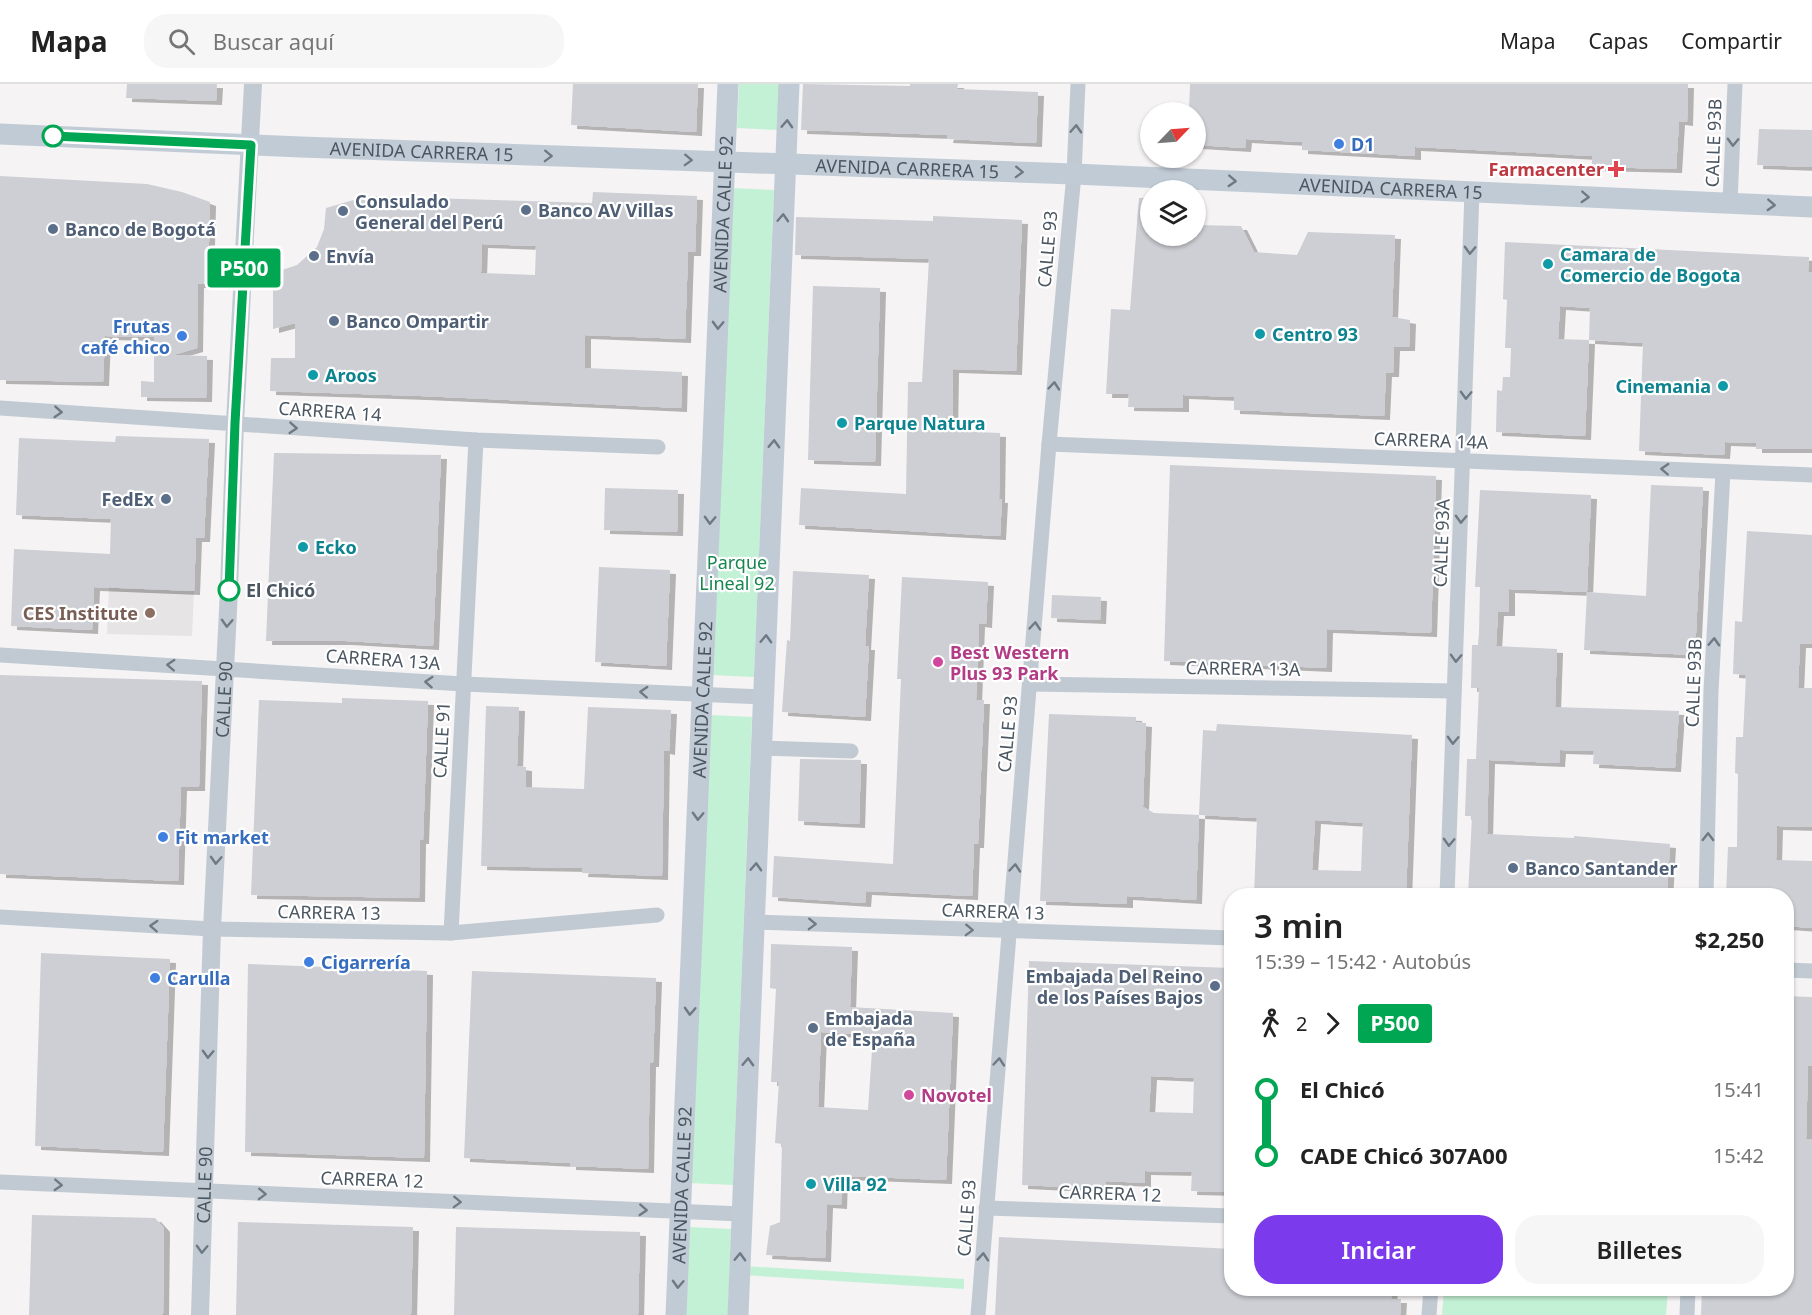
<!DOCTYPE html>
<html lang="es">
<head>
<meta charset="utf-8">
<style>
  body { margin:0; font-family:"Noto Sans",sans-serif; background:#f6f6f6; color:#222; height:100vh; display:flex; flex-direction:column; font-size:22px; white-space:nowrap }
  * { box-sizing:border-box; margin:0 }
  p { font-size:20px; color:#767676 }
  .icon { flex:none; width:33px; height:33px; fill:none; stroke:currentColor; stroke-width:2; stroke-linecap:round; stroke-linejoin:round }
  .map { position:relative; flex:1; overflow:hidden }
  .details { position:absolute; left:1224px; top:804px; width:570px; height:408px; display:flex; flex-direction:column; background:#fff; border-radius:24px; box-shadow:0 2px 4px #0004 }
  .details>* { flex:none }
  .badge { padding:0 12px; border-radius:4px; font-size:21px; line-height:39px }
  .needle { width:39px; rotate:65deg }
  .controls { position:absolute; left:1140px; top:18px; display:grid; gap:12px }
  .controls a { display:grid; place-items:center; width:66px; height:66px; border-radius:50%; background:#fff; box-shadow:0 2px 4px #0004; font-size:30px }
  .map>.badge { position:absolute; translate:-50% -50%; box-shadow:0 0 0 3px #fff }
  .legs { display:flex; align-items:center; gap:9px; height:66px; padding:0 30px; font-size:20px }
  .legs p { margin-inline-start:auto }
  .summary { display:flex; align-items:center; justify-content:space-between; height:102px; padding:0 30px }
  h1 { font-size:33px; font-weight:600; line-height:45px }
  .cta { display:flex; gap:12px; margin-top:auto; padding:12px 30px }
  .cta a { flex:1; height:69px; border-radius:24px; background:#7c3aed; color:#fff; font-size:24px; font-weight:600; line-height:69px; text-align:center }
  .cta a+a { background:#f6f6f6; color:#222 }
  ul { padding:0 30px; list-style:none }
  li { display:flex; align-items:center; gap:21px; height:66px; font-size:22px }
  li i { display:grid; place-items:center; width:9px; height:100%; margin:0 8px; background:currentColor }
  li i::after { content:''; width:15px; height:15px; margin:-8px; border:4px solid; border-radius:50%; background:#fff }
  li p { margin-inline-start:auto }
  li:first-child i { background:linear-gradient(#0000 50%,currentColor 0) }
  li:last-child i { background:linear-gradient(currentColor 50%,#0000 0) }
  header { display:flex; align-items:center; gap:36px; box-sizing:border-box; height:84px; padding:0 30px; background:#fff; border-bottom:2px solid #e0e0e0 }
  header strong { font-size:28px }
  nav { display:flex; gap:33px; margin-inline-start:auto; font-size:21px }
  .search { width:420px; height:54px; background:#f6f6f6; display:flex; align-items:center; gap:15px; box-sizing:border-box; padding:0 21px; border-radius:24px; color:#767676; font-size:22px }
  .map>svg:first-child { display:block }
  .education { fill:#e6e4e5 }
  .green { fill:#c3f1d5 }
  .building { fill:#cdcfd5; fill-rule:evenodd; filter:url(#shadow) }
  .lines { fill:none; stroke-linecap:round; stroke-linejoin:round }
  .minor { stroke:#c1cad2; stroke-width:15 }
  .tertiary { stroke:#c1cad2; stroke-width:18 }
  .secondary { stroke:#c1cbd6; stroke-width:21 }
  .oneway { stroke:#6e7984 }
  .oneway2 { stroke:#6e7983 }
  .line-1-casing { stroke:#fff; stroke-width:14 }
  .line-1 { stroke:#00a651; stroke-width:9 }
  .stop-1-dot { fill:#fff; stroke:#00a651; stroke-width:3 }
  .shop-dot { fill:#3f7fe0; stroke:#fff; stroke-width:2 }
  .health-dot { fill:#e0444e; stroke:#fff; stroke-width:2 }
  .service-dot { fill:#5c6f8a; stroke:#fff; stroke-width:2 }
  .culture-dot { fill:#0f9aa8; stroke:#fff; stroke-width:2 }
  .education-dot { fill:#8d6e63; stroke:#fff; stroke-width:2 }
  .hotel-dot { fill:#d1479c; stroke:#fff; stroke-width:2 }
  .labels { text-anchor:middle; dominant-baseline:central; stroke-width:4.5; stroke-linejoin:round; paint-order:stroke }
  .street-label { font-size:18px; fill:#4a5661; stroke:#fff }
  .shop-label { font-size:18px; font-weight:bold; fill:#366cbe; stroke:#fff; text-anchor:start }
  .health-label { font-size:18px; font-weight:bold; fill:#be3a42; stroke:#fff; text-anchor:end }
  .service-label { font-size:18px; font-weight:bold; fill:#4e5e75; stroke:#fff; text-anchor:start }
  .culture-label { font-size:18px; font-weight:bold; fill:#0d838f; stroke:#fff; text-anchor:start }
  .park-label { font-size:18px; fill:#17864f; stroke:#fff }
  .stop-label { font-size:18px; font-weight:bold; fill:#4a5661; stroke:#fff; text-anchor:start }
  .education-label { font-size:18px; font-weight:bold; fill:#785e54; stroke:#fff; text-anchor:end }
  .hotel-label { font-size:18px; font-weight:bold; fill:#b23c85; stroke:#fff; text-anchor:start }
</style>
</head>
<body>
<header>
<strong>Mapa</strong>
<div class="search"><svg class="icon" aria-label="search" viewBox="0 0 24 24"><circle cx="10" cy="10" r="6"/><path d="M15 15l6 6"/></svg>Buscar aquí</div>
<nav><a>Mapa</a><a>Capas</a><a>Compartir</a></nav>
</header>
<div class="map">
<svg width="1812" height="1231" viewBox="0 0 1812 1231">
  <defs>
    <filter id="shadow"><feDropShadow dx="6" dy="4" stdDeviation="0" flood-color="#0004"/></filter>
  </defs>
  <rect width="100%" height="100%" fill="#f5f3f3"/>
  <polygon class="education" points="109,503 194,507 192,552 107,550"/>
  <g class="green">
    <polygon points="739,0 782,0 780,46 737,44"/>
    <polygon points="731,104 774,106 754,593 711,591"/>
    <polygon points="709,631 752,633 733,1101 689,1099"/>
    <polygon points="689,1143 731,1145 728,1231 685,1231"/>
    <polygon points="743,1182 964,1195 964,1205 743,1191"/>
    <polygon points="1444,1205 1668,1205 1666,1231 1442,1231"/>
  </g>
  <g class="building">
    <polygon points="127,0 217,0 216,17 126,14"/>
    <polygon points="573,0 698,0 696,48 571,41"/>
    <polygon points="803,0 910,2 910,0 958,0 957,5 1038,8 1036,59 947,55 948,51 801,46"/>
    <polygon points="1190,0 1688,0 1687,38 1679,37 1676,85 1592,83 1592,72 1536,69 1415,63 1415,72 1302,66 1302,58 1246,55 1245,64 1196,61 1196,28 1189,28"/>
    <polygon points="1759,45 1812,46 1812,83 1757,81"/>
    <polygon points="0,92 147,100 182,108 210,118 208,200 198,200 197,264 173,271 207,272 206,314 141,313 141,297 154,298 154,253 105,252 103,298 0,296"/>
    <path d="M593,108L697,112L695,168H688L685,255L585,251V284L682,288L681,324L421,312L270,307L271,274H295V239L273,245V189L297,181L317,163L324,145L326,124L367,112L592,119ZM482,160L536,162L535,191L481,189Z"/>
    <polygon points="1139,114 1150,114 1150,152 1196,152 1196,141 1241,142 1254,168 1297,171 1308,148 1395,151 1392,233 1410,236 1409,263 1394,263 1393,289 1386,289 1384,332 1234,326 1234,313 1183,311 1183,324 1128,323 1129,310 1106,310 1111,225 1130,226"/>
    <polygon points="933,132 1022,136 1016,287 953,285 952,347 1000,349 999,415 1002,415 1000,452 799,441 801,404 906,410 908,298 922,298 929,175 795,171 796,133 933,137"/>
    <path d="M1505,158L1809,173L1808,188H1812V365H1756V359L1725,358L1724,371L1639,367L1643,259L1589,256L1585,352L1496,348L1497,306L1502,307L1503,293H1510L1511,264H1505L1507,216L1503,215ZM1560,222L1590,224L1589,256L1558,255Z"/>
    <polygon points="813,202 880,204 875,378 808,376"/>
    <polygon points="116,352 209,355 204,454 196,454 194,507 94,503 92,546 11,542 14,465 110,470 111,435 16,431 19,354 115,358"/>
    <polygon points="274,369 441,371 433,562 346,557 266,557"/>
    <polygon points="1170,381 1436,392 1431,549 1327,545 1326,584 1164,577"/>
    <polygon points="1651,401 1703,403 1695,571 1584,566 1587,508 1646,512"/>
    <polygon points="605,404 678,406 677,448 604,446"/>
    <polygon points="1480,406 1591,411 1587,508 1509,505 1509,528 1498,528 1496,562 1557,565 1555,623 1679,627 1675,684 1593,680 1594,667 1560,666 1559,679 1489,676 1487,750 1574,754 1574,752 1670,760 1667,812 1468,812 1472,732 1465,732 1467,675 1476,675 1479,604 1471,604 1472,561 1478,561 1479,548 1480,503 1475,503"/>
    <polygon points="1747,447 1812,451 1812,560 1800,560 1798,604 1812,604 1812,743 1777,742 1776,776 1812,777 1812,844 1786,842 1786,812 1726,812 1728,763 1737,763 1738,690 1735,689 1736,653 1743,653 1746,591 1733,590 1735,537 1742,538"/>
    <polygon points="599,483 670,486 666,582 595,578"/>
    <polygon points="793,487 869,491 865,562 869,562 865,633 782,628 787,556 790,557"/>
    <polygon points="902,493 988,498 986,540 979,539 976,616 984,616 978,760 974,760 972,812 866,807 865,819 772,813 774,772 893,780 901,595 897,595"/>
    <polygon points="1052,511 1101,513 1100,536 1051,534"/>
    <polygon points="0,591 202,597 199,703 181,703 178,797 0,790"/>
    <polygon points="342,614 428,617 423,756 420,756 419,814 251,811 259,616 342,619"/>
    <polygon points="486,622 519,623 517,682 526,683 526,703 584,705 588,623 671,626 669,667 664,666 662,792 582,789 583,784 481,782"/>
    <polygon points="1049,630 1136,633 1136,638 1146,639 1143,723 1154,729 1199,731 1196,816 1127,812 1127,820 1040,817"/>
    <path d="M1217,640L1412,651L1406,812H1254L1257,734L1199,731L1203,646L1216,647ZM1315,736L1363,739L1361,787L1312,786Z"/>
    <polygon points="800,675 861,676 859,740 798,737"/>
    <path d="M771,860L852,863L850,923L953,929L946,1096L842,1092L841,1121L827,1120L825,1174L766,1171L770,1142L780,1138L782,1060L775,1059L779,998H771L776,905L770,904ZM821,948L873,951L868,1026L818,1023Z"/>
    <polygon points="41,869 170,875 163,1068 35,1062"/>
    <path d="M1029,877L1232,884V1108L1191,1107L1192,1088L1145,1087V1099L1106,1097L1105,1105L1022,1101ZM1151,992L1194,994L1193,1029L1149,1028Z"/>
    <polygon points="248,880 427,887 424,1074 245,1068"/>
    <polygon points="472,887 656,894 653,979 650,979 648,1085 570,1082 570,1079 464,1074"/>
    <polygon points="1786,912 1812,913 1812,982 1808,982 1806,1055 1812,1056 1812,1231 1701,1231 1702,1204 1786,1204"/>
    <polygon points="32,1131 155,1134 164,1144 163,1231 29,1231"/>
    <polygon points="238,1138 413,1143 411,1231 236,1231"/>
    <polygon points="456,1143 640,1148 638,1231 454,1231"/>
    <polygon points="999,1153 1232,1165 1232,1204 1392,1204 1391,1215 1401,1215 1400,1231 995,1231"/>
  </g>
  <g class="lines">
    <g class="minor">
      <polyline points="1730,119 1735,0"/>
      <polyline points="0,324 476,356 658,363"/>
      <polyline points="1049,360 1812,391"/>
      <polyline points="0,571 463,600 763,613"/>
      <polyline points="1031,600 1454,607"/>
      <polyline points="761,664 851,667"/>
      <polyline points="1447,812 1472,108"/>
      <polyline points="1706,812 1711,607 1723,388"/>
      <polyline points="0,833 212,845 451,849 657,831"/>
      <polyline points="754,838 1232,854"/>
      <polyline points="451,849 476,356"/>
      <polyline points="1786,886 1812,887"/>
      <polyline points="0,1098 742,1130"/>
      <polyline points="986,1124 1232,1132"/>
      <polyline points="978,1231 1049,360 1074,90 1078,0"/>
      <polyline points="1429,1231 1431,1204"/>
      <polyline points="1687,1231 1688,1204"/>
    </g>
    <path class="tertiary" id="s1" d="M200,1231L212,845L229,506L235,339L253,0"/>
    <g class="secondary">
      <path id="s2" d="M0,50L301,63L1074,90L1812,123"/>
      <path id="s3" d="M676,1231L728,0"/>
      <polyline points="738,1231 789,0"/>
    </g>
  </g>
  <defs><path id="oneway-chevron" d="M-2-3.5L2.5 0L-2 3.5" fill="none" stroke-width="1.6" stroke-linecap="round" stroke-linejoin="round" transform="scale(1.5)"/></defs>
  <g class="oneway">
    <use href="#oneway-chevron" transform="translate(787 40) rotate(-87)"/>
    <use href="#oneway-chevron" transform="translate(548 72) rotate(2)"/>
    <use href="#oneway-chevron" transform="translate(688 76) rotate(2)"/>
    <use href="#oneway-chevron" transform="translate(1019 88) rotate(2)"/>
    <use href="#oneway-chevron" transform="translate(1232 97) rotate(3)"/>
    <use href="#oneway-chevron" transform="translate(1585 113) rotate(3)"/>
    <use href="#oneway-chevron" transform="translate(1771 121) rotate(3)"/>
    <use href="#oneway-chevron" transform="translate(783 134) rotate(-87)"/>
    <use href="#oneway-chevron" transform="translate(718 241) rotate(92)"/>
    <use href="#oneway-chevron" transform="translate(774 360) rotate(-88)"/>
    <use href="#oneway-chevron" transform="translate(710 436) rotate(92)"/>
    <use href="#oneway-chevron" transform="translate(766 555) rotate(-88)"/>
    <use href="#oneway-chevron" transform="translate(698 732) rotate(92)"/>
    <use href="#oneway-chevron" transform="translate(756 783) rotate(-87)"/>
    <use href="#oneway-chevron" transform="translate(690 927) rotate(93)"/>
    <use href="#oneway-chevron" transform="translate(748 978) rotate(-88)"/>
    <use href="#oneway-chevron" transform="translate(740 1173) rotate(-88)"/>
    <use href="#oneway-chevron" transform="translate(678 1200) rotate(93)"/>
  </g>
  <g class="oneway2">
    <use href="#oneway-chevron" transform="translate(1076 45) rotate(-87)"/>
    <use href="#oneway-chevron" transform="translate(1733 58) rotate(92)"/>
    <use href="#oneway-chevron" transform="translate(1470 166) rotate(92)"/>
    <use href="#oneway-chevron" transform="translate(1054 302) rotate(-85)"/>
    <use href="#oneway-chevron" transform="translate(1466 311) rotate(92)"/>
    <use href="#oneway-chevron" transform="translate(58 328) rotate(4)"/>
    <use href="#oneway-chevron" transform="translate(293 344) rotate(4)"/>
    <use href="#oneway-chevron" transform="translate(1665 385) rotate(-177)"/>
    <use href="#oneway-chevron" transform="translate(1461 435) rotate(92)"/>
    <use href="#oneway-chevron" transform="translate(227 539) rotate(93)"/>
    <use href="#oneway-chevron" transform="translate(1035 542) rotate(-85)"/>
    <use href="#oneway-chevron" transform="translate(1714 558) rotate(-87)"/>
    <use href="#oneway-chevron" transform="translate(1456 574) rotate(92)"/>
    <use href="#oneway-chevron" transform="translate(171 581) rotate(-177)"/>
    <use href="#oneway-chevron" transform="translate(429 598) rotate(-176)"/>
    <use href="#oneway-chevron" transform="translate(644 608) rotate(-177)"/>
    <use href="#oneway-chevron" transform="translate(1453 656) rotate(92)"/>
    <use href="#oneway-chevron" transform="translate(1708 753) rotate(-89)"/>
    <use href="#oneway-chevron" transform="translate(1449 758) rotate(92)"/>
    <use href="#oneway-chevron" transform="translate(216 776) rotate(93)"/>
    <use href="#oneway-chevron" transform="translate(1015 784) rotate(-85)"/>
    <use href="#oneway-chevron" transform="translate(812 840) rotate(2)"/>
    <use href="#oneway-chevron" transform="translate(154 842) rotate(-177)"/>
    <use href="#oneway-chevron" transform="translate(969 846) rotate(2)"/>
    <use href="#oneway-chevron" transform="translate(208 970) rotate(92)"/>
    <use href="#oneway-chevron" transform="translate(999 978) rotate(-85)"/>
    <use href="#oneway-chevron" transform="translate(58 1101) rotate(3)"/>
    <use href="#oneway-chevron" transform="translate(262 1110) rotate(2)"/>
    <use href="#oneway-chevron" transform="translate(457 1118) rotate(2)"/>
    <use href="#oneway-chevron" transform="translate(643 1126) rotate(3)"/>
    <use href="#oneway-chevron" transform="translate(202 1165) rotate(92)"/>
    <use href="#oneway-chevron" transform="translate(983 1173) rotate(-86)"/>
  </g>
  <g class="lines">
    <defs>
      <polyline id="line-1" points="53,52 251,61 235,339 229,506"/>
    </defs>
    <use href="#line-1" class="line-1-casing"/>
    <use href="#line-1" class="line-1"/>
  </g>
  <g class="stop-1-dot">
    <circle cx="53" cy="52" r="10"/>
    <circle cx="229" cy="506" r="10"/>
  </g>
  <g class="shop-dot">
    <circle cx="1339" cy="60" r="6"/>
    <circle cx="182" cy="252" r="6"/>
    <circle cx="163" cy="753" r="6"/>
    <circle cx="309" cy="878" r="6"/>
    <circle cx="155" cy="894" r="6"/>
  </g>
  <path class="health-dot" d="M1613 76h6v6h6v6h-6v6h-6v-6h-6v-6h6z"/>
  <g class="service-dot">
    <circle cx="526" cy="126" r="6"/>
    <circle cx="343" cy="127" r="6"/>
    <circle cx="53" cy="145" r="6"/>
    <circle cx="314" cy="172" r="6"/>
    <circle cx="334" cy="237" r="6"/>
    <circle cx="166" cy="415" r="6"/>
    <circle cx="1513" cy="784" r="6"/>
    <circle cx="1215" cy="902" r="6"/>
    <circle cx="813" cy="944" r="6"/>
  </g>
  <g class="culture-dot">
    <circle cx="1548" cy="180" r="6"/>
    <circle cx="1260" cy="250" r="6"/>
    <circle cx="313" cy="291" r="6"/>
    <circle cx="1723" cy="302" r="6"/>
    <circle cx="842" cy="339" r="6"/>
    <circle cx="303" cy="463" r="6"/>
    <circle cx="811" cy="1100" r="6"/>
  </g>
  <circle class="education-dot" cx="150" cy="529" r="6"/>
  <g class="hotel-dot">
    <circle cx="938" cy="578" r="6"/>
    <circle cx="909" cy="1011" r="6"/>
  </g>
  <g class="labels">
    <g class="street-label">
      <text transform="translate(1713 59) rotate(-88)">CALLE 93B</text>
      <text stroke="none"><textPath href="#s2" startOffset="422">AVENIDA CARRERA 15</textPath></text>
      <text stroke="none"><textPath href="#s2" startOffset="908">AVENIDA CARRERA 15</textPath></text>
      <text stroke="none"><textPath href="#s2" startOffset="1392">AVENIDA CARRERA 15</textPath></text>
      <text stroke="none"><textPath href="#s3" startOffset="1102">AVENIDA CALLE 92</textPath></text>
      <text transform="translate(1047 165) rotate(-85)">CALLE 93</text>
      <text transform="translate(330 327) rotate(4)">CARRERA 14</text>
      <text transform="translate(1431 356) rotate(2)">CARRERA 14A</text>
      <text transform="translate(1441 459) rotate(-88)">CALLE 93A</text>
      <text transform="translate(383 575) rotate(4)">CARRERA 13A</text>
      <text transform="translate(1243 584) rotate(1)">CARRERA 13A</text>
      <text transform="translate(1693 599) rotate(-88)">CALLE 93B</text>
      <text stroke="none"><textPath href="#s1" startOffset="616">CALLE 90</textPath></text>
      <text stroke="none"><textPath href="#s3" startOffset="616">AVENIDA CALLE 92</textPath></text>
      <text transform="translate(1007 650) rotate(-85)">CALLE 93</text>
      <text transform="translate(441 656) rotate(-87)">CALLE 91</text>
      <text transform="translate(993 827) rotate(2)">CARRERA 13</text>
      <text transform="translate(329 828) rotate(1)">CARRERA 13</text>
      <text transform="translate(372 1095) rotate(2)">CARRERA 12</text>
      <text stroke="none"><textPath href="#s1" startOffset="130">CALLE 90</textPath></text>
      <text stroke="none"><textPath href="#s3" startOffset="130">AVENIDA CALLE 92</textPath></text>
      <text transform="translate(1110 1109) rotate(2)">CARRERA 12</text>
      <text transform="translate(966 1134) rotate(-86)">CALLE 93</text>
    </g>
    <g class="shop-label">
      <text x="1351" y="60">D1</text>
      <text x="170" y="242" text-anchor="end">Frutas<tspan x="170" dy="21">café chico</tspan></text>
      <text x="175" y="753">Fit market</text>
      <text x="321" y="878">Cigarrería</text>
      <text x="167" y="894">Carulla</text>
    </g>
    <g class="health-label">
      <text x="1604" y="85">Farmacenter</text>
    </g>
    <g class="service-label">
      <text x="355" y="117">Consulado<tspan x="355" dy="21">General del Perú</tspan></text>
      <text x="538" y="126">Banco AV Villas</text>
      <text x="65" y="145">Banco de Bogotá</text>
      <text x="326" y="172">Envía</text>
      <text x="346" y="237">Banco Ompartir</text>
      <text x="154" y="415" text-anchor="end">FedEx</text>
      <text x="1525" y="784">Banco Santander</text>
      <text x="1203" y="892" text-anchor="end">Embajada Del Reino<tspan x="1203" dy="21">de los Países Bajos</tspan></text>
      <text x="825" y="934">Embajada<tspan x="825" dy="21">de España</tspan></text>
    </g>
    <g class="culture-label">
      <text x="1560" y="170">Camara de<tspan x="1560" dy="21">Comercio de Bogota</tspan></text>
      <text x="1272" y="250">Centro 93</text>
      <text x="325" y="291">Aroos</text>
      <text x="1711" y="302" text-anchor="end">Cinemania</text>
      <text x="854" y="339">Parque Natura</text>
      <text x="315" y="463">Ecko</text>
      <text x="823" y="1100">Villa 92</text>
    </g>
    <g class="park-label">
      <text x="737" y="478">Parque<tspan x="737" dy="21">Lineal 92</tspan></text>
    </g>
    <g class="stop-label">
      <text x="246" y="506">El Chicó</text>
    </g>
    <g class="education-label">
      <text x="138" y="529">CES Institute</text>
    </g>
    <g class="hotel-label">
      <text x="950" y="568">Best Western<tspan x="950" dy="21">Plus 93 Park</tspan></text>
      <text x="921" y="1011">Novotel</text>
    </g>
  </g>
</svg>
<div class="controls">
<a><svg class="needle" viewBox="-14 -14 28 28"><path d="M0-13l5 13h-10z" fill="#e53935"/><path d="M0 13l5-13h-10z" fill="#767676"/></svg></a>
<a><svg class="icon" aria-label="layers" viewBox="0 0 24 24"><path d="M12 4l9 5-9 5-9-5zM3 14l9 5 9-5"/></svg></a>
</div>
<b class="badge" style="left:244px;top:184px;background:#00a651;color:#fff">P500</b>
<section class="details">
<div class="summary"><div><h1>3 min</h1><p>15:39 – 15:42 · Autobús</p></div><b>$2,250</b></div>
<div class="legs"><svg class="icon" aria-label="walk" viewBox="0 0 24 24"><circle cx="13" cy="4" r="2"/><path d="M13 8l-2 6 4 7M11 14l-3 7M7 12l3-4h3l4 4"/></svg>2<svg class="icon" aria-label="forward" viewBox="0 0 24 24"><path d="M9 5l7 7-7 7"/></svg><b class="badge" style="background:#00a651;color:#fff">P500</b></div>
<ul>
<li><i style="color:#00a651"></i><b>El Chicó</b><p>15:41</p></li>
<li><i style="color:#00a651"></i><b>CADE Chicó 307A00</b><p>15:42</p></li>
</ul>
<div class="cta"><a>Iniciar</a><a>Billetes</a></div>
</section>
</div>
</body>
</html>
